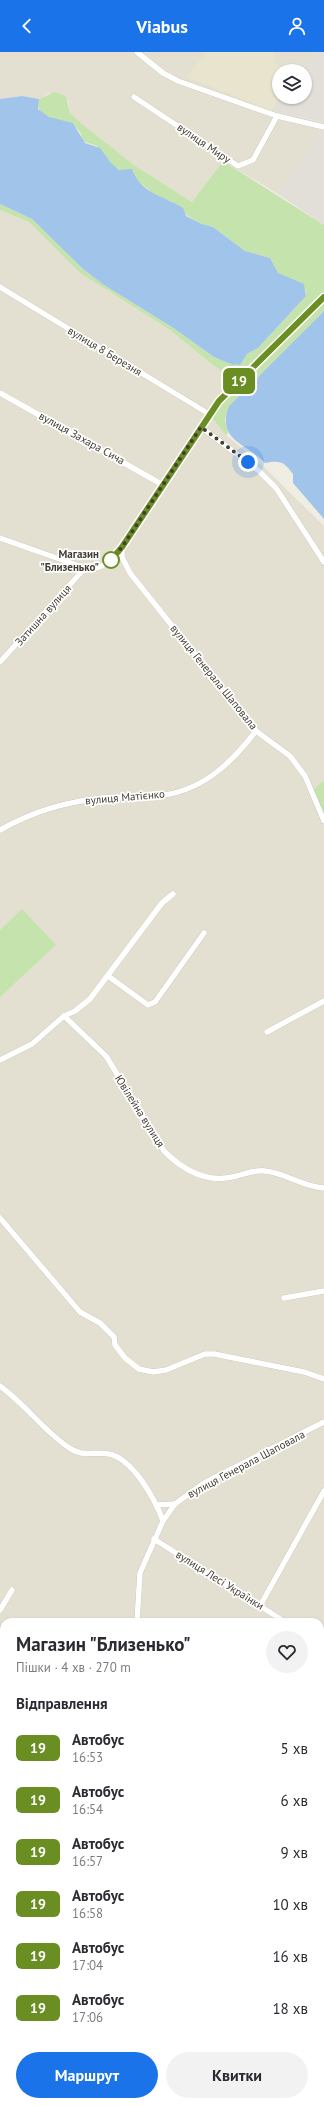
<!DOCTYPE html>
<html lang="uk">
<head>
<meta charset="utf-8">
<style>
  body { margin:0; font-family:"PT Sans",sans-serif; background:#f2f2f3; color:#2b2b33; height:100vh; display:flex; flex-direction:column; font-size:15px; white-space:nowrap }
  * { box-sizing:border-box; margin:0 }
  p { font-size:13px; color:#7c7c81 }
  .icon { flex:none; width:22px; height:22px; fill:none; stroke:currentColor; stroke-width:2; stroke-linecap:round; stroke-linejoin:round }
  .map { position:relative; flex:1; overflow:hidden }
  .sheet { position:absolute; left:0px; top:1566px; width:324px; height:488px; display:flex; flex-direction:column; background:#fff; border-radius:12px 12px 0 0; box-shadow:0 1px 3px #0004 }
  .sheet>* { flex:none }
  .badge { padding:0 8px; border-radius:6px; font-size:14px; line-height:26px }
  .fabs { position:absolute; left:272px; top:12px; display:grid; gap:8px }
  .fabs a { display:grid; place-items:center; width:40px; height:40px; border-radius:50%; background:#fff; box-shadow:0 1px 3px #0004; font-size:20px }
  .you { position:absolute; width:20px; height:20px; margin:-10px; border:3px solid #fff; border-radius:50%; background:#1a73e8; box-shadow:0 0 0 6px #1a73e833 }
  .map>.badge { position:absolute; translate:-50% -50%; box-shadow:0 0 0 2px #fff }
  h2 { padding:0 16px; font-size:15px; line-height:36px }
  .round { display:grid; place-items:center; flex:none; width:42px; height:42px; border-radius:21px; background:#f2f2f3 }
  .summary { display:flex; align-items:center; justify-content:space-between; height:68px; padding:0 16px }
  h1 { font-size:19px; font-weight:600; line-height:30px }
  .primary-button { display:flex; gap:8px; margin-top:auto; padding:8px 16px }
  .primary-button a { flex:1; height:46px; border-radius:24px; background:#1a73e8; color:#fff; font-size:16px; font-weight:600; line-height:46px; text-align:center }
  .primary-button a+a { background:#f2f2f3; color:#2b2b33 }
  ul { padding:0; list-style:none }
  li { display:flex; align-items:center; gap:12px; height:52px; padding:0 16px }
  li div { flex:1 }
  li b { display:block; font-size:15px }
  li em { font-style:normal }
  li .badge { min-width:44px; font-weight:700; text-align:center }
  header { display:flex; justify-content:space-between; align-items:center; height:52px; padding:0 16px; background:#1a73e8; color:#fff; font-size:18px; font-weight:600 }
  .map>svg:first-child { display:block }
  .residential { fill:#e4e0d1 }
  .industrial { fill:#e2dfd8 }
  .education { fill:#e9e4cd }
  .green { fill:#c5e3ad }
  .water { fill:#a1c4eb }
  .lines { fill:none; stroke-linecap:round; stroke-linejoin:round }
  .stream { stroke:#a1c4eb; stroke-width:1.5 }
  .street-casing { stroke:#beb9a9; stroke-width:6 }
  .secondary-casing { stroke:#cec595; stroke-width:9 }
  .street { stroke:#fff; stroke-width:5.5 }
  .secondary { stroke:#fbf4c2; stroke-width:8 }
  .line-casing { stroke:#fff; stroke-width:9 }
  .line { stroke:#6b8e23; stroke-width:6 }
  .walk { stroke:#413e33; stroke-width:4; stroke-dasharray:0 7.2 }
  .stop-dot { fill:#fff; stroke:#6b8e23; stroke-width:2 }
  .labels { text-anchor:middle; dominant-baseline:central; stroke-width:3.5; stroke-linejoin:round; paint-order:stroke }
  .street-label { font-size:11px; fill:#413e33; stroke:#fff }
  .stop-label { font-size:11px; font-weight:bold; fill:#413e33; stroke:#fff; text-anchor:end }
</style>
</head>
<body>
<header><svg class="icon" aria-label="back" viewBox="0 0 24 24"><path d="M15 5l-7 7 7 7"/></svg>Viabus<svg class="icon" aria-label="person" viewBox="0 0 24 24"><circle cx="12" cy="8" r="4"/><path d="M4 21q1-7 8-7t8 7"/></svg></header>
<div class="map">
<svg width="324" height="2054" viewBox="0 0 324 2054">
  <rect width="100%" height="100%" fill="#f0eee3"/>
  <g class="residential">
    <polygon points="0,0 317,0 301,19 279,19 279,45 281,45 271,58 324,71 324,75 278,142 223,109 192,150 134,113 81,71 70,61 68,48 49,41 39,47 22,44 0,47"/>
    <polygon points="0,158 29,170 80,221 170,278 210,311 234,328 209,362 226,383 263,414 324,474 324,1893 320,1891 320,1570 4,1570 4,2050 194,2050 193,2054 0,2054"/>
  </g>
  <g class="industrial">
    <polygon points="317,0 324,0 324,71 271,58 281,45 305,45 305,19 301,19"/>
    <polygon points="324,75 324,173 278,142"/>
  </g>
  <polygon class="education" points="204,0 273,0 275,11 286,19 279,19 279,45 281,45 271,58 186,25 204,4"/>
  <g class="green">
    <path d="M54,40L66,44L70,61L81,71L134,113L192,150L223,109L324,173V259L229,354L225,368L228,381L226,383L209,362L319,245L234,328L210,311L170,278L80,221L29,170L0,158V152L32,167L83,217L104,233L172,275L214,305L233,313L242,309L247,302L258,296L306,244C308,225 286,231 277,220C274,216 273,210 270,206L245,199L213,175L202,172L186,163L171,149L158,145L125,119L115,116L97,94L82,89L81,82L73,71C61,68 41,67 38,54L39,47Z"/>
    <polygon points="323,729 324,730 324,769 312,739"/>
    <polygon points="22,857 56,893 0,945 0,878"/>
    <polygon points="324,1629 324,1750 320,1749 320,1631"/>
    <polygon points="320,1891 324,1893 324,2054 193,2054 194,2050 320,2050"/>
  </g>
  <g class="water">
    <path d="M22,44L39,47L38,57L49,65L73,71L85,91L100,96L111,111L119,118L132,117C140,141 164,144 183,156L186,164L202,172L213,175L245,199L270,206L278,221L304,232L306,244L258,296L247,302L240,313L237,312L233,313L214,305L172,275L104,233L83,217L32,167L0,152V47Z"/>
    <path d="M324,259V467L293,431V422C284,410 281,408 265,411C247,391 216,389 229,354Z"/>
  </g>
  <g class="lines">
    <g class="stream">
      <polyline points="320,1668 324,1665"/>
      <polyline points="0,1843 4,1845"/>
      <polyline points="56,2054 57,2050"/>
    </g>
    <defs>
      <g id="street">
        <polyline points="137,0 163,21 178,29 277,64 324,75"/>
        <polyline points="134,45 238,114 253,108 277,64"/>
        <polyline points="0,235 209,362"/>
        <polyline points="0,341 163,433"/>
        <polyline points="201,375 259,419 276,436 324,510"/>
        <path d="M0,486L85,516C104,518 111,508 122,495L219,349"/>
        <polyline points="122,495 122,505 130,521 256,679 290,704 305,724 324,769"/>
        <polyline points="0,610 85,516"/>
        <path d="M0,778C34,759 65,750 103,746C120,744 138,746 155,744C200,741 230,713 256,679"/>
        <polyline points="108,924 148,953 155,950 204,881"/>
        <path d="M64,964L106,1004L164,1099C183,1118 205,1131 232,1125C244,1123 254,1117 265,1119C286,1121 303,1135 324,1136"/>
        <polyline points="267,980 324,949"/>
        <polyline points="0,1008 32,992 64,964 75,959 90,947 162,851 173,842"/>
        <polyline points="0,1166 80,1260 100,1271 114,1285 115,1293 125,1306 139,1317 153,1320 166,1318 205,1302 214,1302 304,1320 324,1327"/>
        <polyline points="284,1246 324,1239"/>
        <path d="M0,1334C25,1352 43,1378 68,1395C83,1406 93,1399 109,1402C133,1407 155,1447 163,1469"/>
        <polyline points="157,1453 175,1452"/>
        <polyline points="154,1487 285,1570"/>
        <polyline points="260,1554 324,1439"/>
        <polyline points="0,1558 12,1538"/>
        <polyline points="137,1570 140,1521 163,1469 175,1452 204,1431 324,1370"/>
        <polyline points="320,1591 324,1589"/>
        <polyline points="0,1696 4,1699"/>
        <polyline points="320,1749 324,1750"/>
        <polyline points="0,1780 4,1781"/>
        <polyline points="0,1886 4,1892"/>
        <polyline points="34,2050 34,2054"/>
        <polyline points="93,2054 93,2050"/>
        <polyline points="140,2054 141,2050"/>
        <polyline points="184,2054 185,2050"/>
      </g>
      <polyline id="secondary" points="219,349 324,245"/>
    </defs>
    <use href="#street" class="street-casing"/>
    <use href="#secondary" class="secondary-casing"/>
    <use href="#street" class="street"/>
    <use href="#secondary" class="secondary"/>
  </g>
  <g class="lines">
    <defs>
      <polyline id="line" points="111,508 122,495 219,349 324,245"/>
    </defs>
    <use href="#line" class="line-casing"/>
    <use href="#line" class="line"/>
    <polyline class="walk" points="111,508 122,495 201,375 248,410"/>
  </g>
  <circle class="stop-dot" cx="111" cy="508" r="8"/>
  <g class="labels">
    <g class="street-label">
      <text transform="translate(204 91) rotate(34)">вулиця Миру</text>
      <text transform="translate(105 299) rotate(31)">вулиця 8 Березня</text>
      <text transform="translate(82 386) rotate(29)">вулиця Захара Сича</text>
      <text transform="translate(43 563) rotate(-48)">Затишна вулиця</text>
      <text transform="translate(214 625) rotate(51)">вулиця Генерала Шаповала</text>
      <text transform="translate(125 745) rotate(-5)">вулиця Матієнко</text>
      <text transform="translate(140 1059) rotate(58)">Ювілейна вулиця</text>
      <text transform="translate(246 1412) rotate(-28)">вулиця Генерала Шаповала</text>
      <text transform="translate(220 1528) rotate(32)">вулиця Лесі Українки</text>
    </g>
    <g class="stop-label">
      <text x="99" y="502">Магазин<tspan x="99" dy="13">"Близенько"</tspan></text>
    </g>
  </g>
</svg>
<div class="fabs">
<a><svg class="icon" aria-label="layers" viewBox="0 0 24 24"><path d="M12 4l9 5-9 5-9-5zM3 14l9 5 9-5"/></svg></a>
</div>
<div class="you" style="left:248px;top:410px"></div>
<b class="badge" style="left:239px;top:329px;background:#6b8e23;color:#fff">19</b>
<section class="sheet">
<div class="summary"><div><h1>Магазин &quot;Близенько&quot;</h1><p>Пішки · 4 хв · 270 m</p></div><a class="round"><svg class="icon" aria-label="heart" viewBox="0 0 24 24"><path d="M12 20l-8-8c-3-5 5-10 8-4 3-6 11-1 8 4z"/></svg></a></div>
<h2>Відправлення</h2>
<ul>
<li><span class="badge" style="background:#6b8e23;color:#fff">19</span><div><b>Автобус</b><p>16:53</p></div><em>5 хв</em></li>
<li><span class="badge" style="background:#6b8e23;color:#fff">19</span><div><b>Автобус</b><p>16:54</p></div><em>6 хв</em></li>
<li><span class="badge" style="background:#6b8e23;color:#fff">19</span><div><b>Автобус</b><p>16:57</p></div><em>9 хв</em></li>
<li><span class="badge" style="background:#6b8e23;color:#fff">19</span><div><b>Автобус</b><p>16:58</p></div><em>10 хв</em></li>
<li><span class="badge" style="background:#6b8e23;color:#fff">19</span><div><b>Автобус</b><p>17:04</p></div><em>16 хв</em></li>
<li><span class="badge" style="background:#6b8e23;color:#fff">19</span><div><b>Автобус</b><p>17:06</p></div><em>18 хв</em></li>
</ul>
<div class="primary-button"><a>Маршрут</a><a>Квитки</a></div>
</section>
</div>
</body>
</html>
